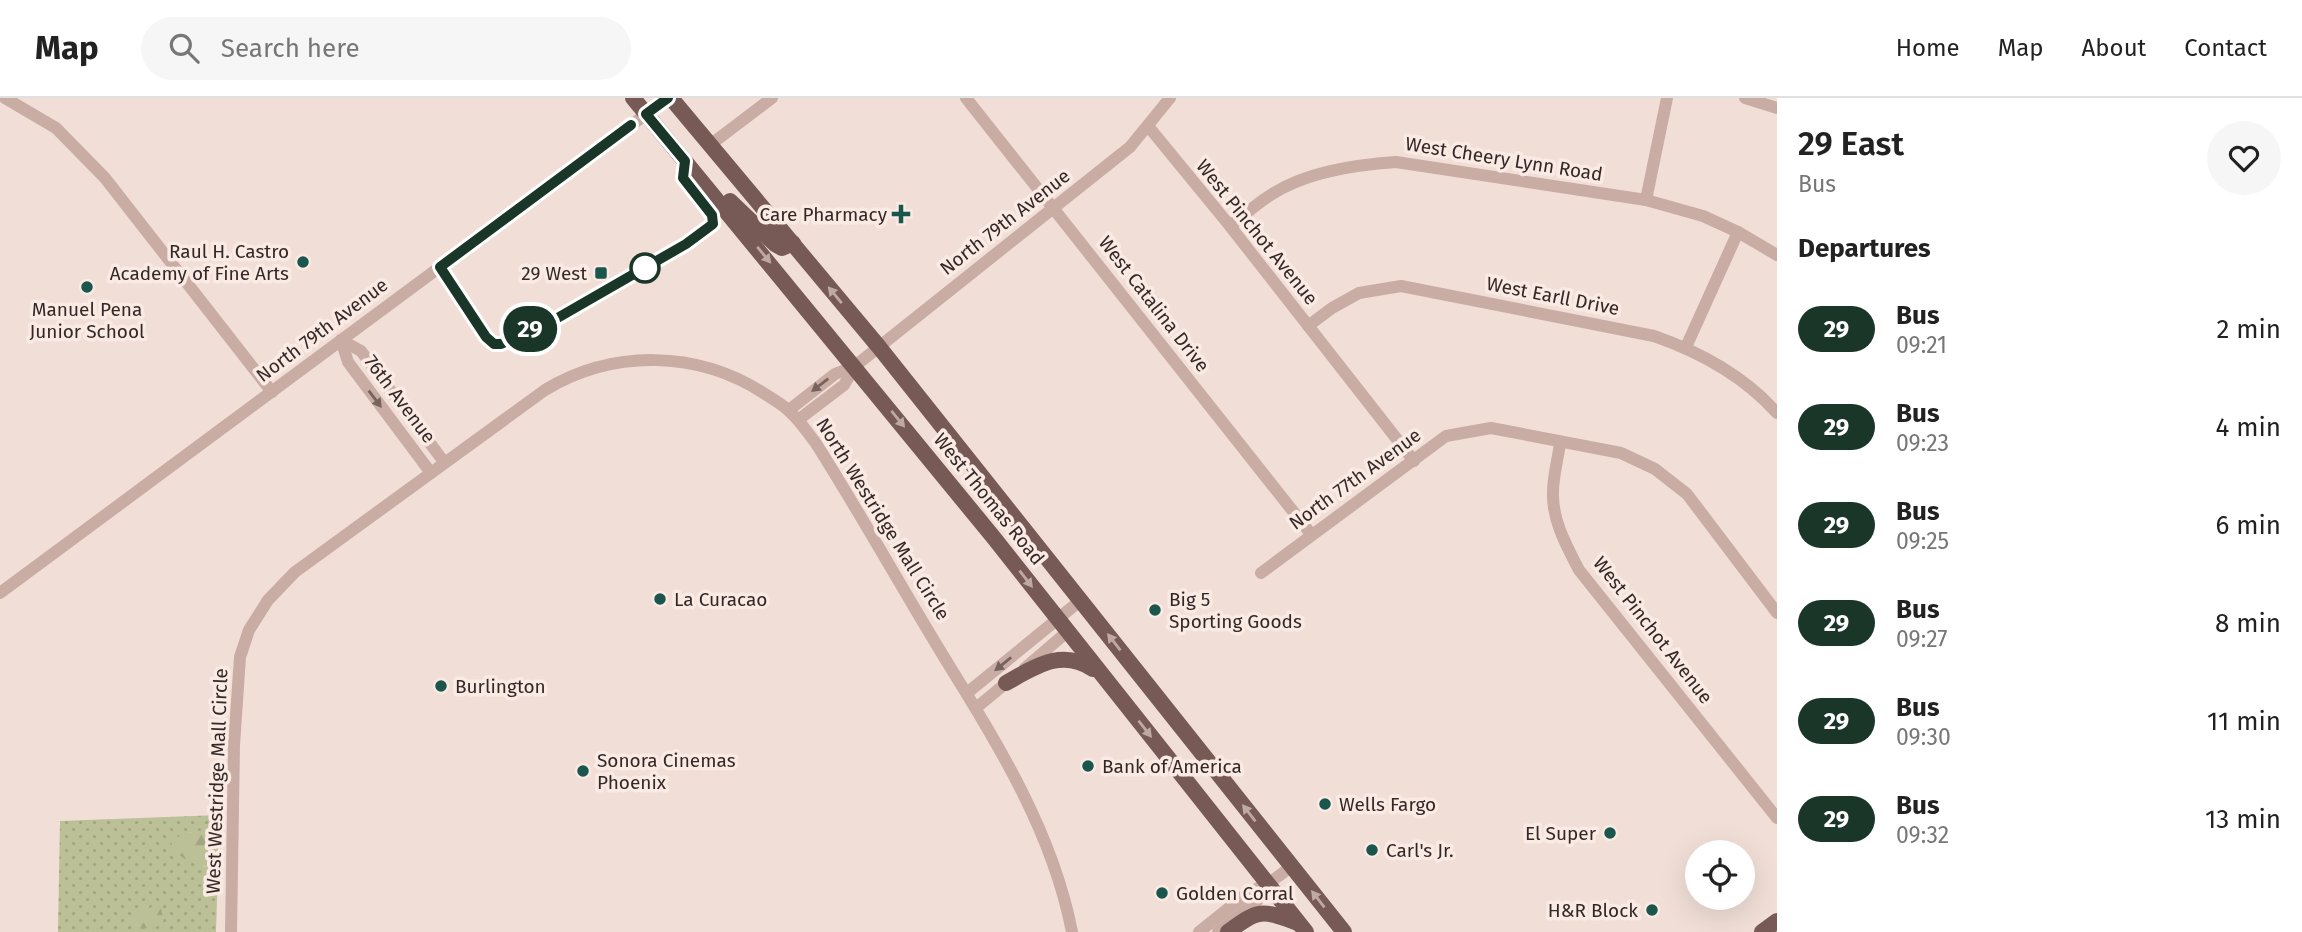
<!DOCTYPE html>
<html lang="en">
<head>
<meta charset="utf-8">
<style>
  body { margin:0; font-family:"Fira Sans",sans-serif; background:#f6f6f6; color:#222; height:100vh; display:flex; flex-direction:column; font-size:26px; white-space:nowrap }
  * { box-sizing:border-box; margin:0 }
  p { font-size:23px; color:#767676 }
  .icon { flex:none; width:38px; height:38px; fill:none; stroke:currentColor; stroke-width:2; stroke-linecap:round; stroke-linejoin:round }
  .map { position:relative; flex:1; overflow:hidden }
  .details { display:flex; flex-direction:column; background:#fff; width:525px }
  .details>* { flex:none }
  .badge { padding:0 14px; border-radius:23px; font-size:24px; line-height:46px }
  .buttons { position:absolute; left:1685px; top:742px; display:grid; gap:14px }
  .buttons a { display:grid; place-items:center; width:70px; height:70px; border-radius:50%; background:#fff; box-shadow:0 7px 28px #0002; font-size:35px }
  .map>.badge { position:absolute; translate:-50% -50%; box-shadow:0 0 0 4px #fff }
  h2 { padding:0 21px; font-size:26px; line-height:63px }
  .round { display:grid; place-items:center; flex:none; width:74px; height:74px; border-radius:37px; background:#f6f6f6 }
  .headline { display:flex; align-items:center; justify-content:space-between; height:119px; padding:0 21px }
  h1 { font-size:33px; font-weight:600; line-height:52px }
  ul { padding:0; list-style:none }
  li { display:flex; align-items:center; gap:21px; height:98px; padding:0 21px }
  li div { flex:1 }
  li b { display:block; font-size:26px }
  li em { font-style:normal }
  li .badge { min-width:77px; font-weight:700; text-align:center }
  header { display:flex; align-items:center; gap:42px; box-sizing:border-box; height:98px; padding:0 35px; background:#fff; border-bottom:2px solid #e0e0e0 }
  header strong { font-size:33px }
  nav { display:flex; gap:38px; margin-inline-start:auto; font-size:24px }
  .search { width:490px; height:63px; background:#f6f6f6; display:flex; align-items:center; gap:18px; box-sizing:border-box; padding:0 24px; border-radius:38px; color:#767676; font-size:26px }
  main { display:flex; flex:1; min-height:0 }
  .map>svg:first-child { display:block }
  .grass { fill:url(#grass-dots) }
  .forest { fill:url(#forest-firs) }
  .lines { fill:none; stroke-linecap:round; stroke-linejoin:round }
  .minor { stroke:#c9aca3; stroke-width:12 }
  .major { stroke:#775a56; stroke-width:16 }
  .oneway { fill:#bea9a4 }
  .oneway2 { fill:#77635e }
  .line-casing { stroke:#fff; stroke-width:16 }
  .line { stroke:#193628; stroke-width:10 }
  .poi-dot { fill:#1a564d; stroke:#f9eae4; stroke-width:2.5 }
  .stop-dot { fill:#fff; stroke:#193628; stroke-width:3.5 }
  .labels { text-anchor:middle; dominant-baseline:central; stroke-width:7; stroke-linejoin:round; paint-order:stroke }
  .street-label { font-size:19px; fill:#342725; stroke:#f9eae4 }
  .poi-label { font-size:19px; fill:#342725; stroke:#f9eae4; text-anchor:start }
</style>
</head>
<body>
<header>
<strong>Map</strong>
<div class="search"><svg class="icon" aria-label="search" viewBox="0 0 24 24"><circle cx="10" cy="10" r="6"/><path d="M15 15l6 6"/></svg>Search here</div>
<nav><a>Home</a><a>Map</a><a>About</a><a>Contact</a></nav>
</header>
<main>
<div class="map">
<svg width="1777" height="834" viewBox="0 0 1777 834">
  <defs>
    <pattern id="grass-dots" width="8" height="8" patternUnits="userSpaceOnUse" patternTransform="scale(1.75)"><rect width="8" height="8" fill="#bcc097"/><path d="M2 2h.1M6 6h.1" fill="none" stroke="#a2a582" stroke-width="1.8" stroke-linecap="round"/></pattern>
    <pattern id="forest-firs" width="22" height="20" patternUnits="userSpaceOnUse" patternTransform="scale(1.75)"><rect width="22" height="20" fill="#bcc097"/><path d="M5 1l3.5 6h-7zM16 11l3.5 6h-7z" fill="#a2a582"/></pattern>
  </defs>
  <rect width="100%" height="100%" fill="#f1dfd7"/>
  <polygon class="grass" points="219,717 218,732 187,735 203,768 218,771 216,834 58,834 60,723"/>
  <g class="forest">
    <path d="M218,732V771C200,767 176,763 171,744C183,732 202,733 218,732Z"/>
    <path d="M152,809L161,811L164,822C152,832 137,834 126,823V819Z"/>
  </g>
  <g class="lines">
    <g class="minor">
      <polyline points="5,0 56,30 105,80 272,294"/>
      <polyline points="966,0 1311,436"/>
      <polyline points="1745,0 1777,10"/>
      <polyline points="1148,28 1230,128 1414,363"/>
      <polyline points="710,47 772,0"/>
      <polyline points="1646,102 1667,0"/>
      <path d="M1230,128C1243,118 1255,107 1269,98C1305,74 1354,67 1396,64L1646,102L1703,118L1738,134L1777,157"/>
      <path d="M1308,228L1332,210L1359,195L1401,188L1654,238C1700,254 1744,278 1777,315"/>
      <polyline points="341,242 361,253 444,364"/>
      <polyline points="341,242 348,264 431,375"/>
      <polyline points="1686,249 1738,134"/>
      <polyline points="789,312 835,276 855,268 1130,49 1170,0"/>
      <polyline points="798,322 844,287 855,268"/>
      <path d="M1560,345C1558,361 1553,378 1553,394C1552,422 1566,447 1579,472L1777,720"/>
      <polyline points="1261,475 1446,338 1491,330 1621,355 1655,371 1687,396 1777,515"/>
      <polyline points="0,495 668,0"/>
      <polyline points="1025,570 1067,534"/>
      <polyline points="967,595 1081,502"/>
      <polyline points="976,610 1011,581"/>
      <path d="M231,834L234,647L240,559L249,532L268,502L295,474L545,292C613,251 698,252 765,296C774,302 784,307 791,315C800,323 807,334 815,344C861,416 902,491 947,564C999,648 1053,735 1072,834"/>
      <polyline points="1199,834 1249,794 1268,786 1292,768"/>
      <polyline points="1218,834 1257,803 1268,787"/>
    </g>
    <g class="major">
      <polyline points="633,0 994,440 1306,834"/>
      <polyline points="671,0 879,249 1344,834"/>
      <polyline points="730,103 775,146 782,150 793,145"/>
      <path d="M1006,585C1035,569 1061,550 1093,571"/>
      <path d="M1228,834C1260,810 1262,812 1298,825"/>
      <polyline points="1762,834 1777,823"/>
    </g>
  </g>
  <defs><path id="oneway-solid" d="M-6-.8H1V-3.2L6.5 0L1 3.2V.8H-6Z" transform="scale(1.75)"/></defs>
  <g class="oneway">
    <use href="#oneway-solid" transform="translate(764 157) rotate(50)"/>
    <use href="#oneway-solid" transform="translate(835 197) rotate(-130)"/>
    <use href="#oneway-solid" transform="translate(898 321) rotate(51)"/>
    <use href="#oneway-solid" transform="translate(1026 481) rotate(52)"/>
    <use href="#oneway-solid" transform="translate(1114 544) rotate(-128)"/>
    <use href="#oneway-solid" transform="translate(1145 631) rotate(52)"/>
    <use href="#oneway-solid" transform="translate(1249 715) rotate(-128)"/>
    <use href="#oneway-solid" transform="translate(1318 801) rotate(-128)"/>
  </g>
  <g class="oneway2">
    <use href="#oneway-solid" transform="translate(820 287) rotate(142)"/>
    <use href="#oneway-solid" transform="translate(375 301) rotate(53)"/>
    <use href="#oneway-solid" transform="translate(1003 566) rotate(141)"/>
  </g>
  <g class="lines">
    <defs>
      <polyline id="line" points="631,27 440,169 486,239 494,246 501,246 554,222 686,146 713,126 712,117 683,80 685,63 646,16 668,0"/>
    </defs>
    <use href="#line" class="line-casing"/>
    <use href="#line" class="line"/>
  </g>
  <g class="poi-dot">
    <path d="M897.5 105.5h7v7h7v7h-7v7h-7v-7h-7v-7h7z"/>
    <circle cx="303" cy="164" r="7"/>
    <rect x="594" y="168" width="14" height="14" rx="3.5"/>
    <circle cx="87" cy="189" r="7"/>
    <circle cx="660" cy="501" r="7"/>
    <circle cx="1155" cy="512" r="7"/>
    <circle cx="441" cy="588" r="7"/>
    <circle cx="1088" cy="668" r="7"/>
    <circle cx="583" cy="673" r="7"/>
    <circle cx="1325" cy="706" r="7"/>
    <circle cx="1610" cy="735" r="7"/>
    <circle cx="1372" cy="752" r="7"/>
    <circle cx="1162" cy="795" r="7"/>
    <circle cx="1652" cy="812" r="7"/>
  </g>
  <circle class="stop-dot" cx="645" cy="170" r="14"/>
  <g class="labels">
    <g class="street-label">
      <text transform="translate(1504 61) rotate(9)">West Cheery Lynn Road</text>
      <text transform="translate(1005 124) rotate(-38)">North 79th Avenue</text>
      <text transform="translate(1257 134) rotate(51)">West Pinchot Avenue</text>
      <text transform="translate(1553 198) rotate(11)">West Earll Drive</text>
      <text transform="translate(1154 206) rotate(52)">West Catalina Drive</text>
      <text transform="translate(322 232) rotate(-37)">North 79th Avenue</text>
      <text transform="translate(400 301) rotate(53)">76th Avenue</text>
      <text transform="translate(1355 381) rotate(-36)">North 77th Avenue</text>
      <text transform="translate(989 401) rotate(51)">West Thomas Road</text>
      <text transform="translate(883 421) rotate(58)">North Westridge Mall Circle</text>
      <text transform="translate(1653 532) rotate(52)">West Pinchot Avenue</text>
      <text transform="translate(217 683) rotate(-88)">West Westridge Mall Circle</text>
    </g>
    <g class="poi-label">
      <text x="887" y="116" text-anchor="end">Care Pharmacy</text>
      <text x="289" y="153" text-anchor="end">Raul H. Castro<tspan x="289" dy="22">Academy of Fine Arts</tspan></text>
      <text x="587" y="175" text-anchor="end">29 West</text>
      <text x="87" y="211" text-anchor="middle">Manuel Pena<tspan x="87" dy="22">Junior School</tspan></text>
      <text x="674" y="501">La Curacao</text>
      <text x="1169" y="501">Big 5<tspan x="1169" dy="22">Sporting Goods</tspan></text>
      <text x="455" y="588">Burlington</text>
      <text x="597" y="662">Sonora Cinemas<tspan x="597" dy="22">Phoenix</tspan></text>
      <text x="1102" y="668">Bank of America</text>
      <text x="1339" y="706">Wells Fargo</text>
      <text x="1596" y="735" text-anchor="end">El Super</text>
      <text x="1386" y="752">Carl's Jr.</text>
      <text x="1176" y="795">Golden Corral</text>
      <text x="1638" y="812" text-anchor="end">H&amp;R Block</text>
    </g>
  </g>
</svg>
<div class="buttons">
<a><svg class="icon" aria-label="locate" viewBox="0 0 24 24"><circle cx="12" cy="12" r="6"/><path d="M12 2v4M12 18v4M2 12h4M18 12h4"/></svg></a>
</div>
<b class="badge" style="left:530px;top:231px;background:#193628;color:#fff">29</b>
</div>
<section class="details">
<div class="headline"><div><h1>29 East</h1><p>Bus</p></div><a class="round"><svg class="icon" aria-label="heart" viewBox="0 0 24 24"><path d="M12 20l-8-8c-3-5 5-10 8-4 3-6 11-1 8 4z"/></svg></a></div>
<h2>Departures</h2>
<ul>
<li><span class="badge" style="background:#193628;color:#fff">29</span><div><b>Bus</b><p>09:21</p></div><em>2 min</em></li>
<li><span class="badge" style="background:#193628;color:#fff">29</span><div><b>Bus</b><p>09:23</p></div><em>4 min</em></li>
<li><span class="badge" style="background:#193628;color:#fff">29</span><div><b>Bus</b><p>09:25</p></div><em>6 min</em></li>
<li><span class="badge" style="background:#193628;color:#fff">29</span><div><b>Bus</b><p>09:27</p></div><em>8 min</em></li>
<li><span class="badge" style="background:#193628;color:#fff">29</span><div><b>Bus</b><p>09:30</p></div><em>11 min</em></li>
<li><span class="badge" style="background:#193628;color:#fff">29</span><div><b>Bus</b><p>09:32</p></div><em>13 min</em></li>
</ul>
</section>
</main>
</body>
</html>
